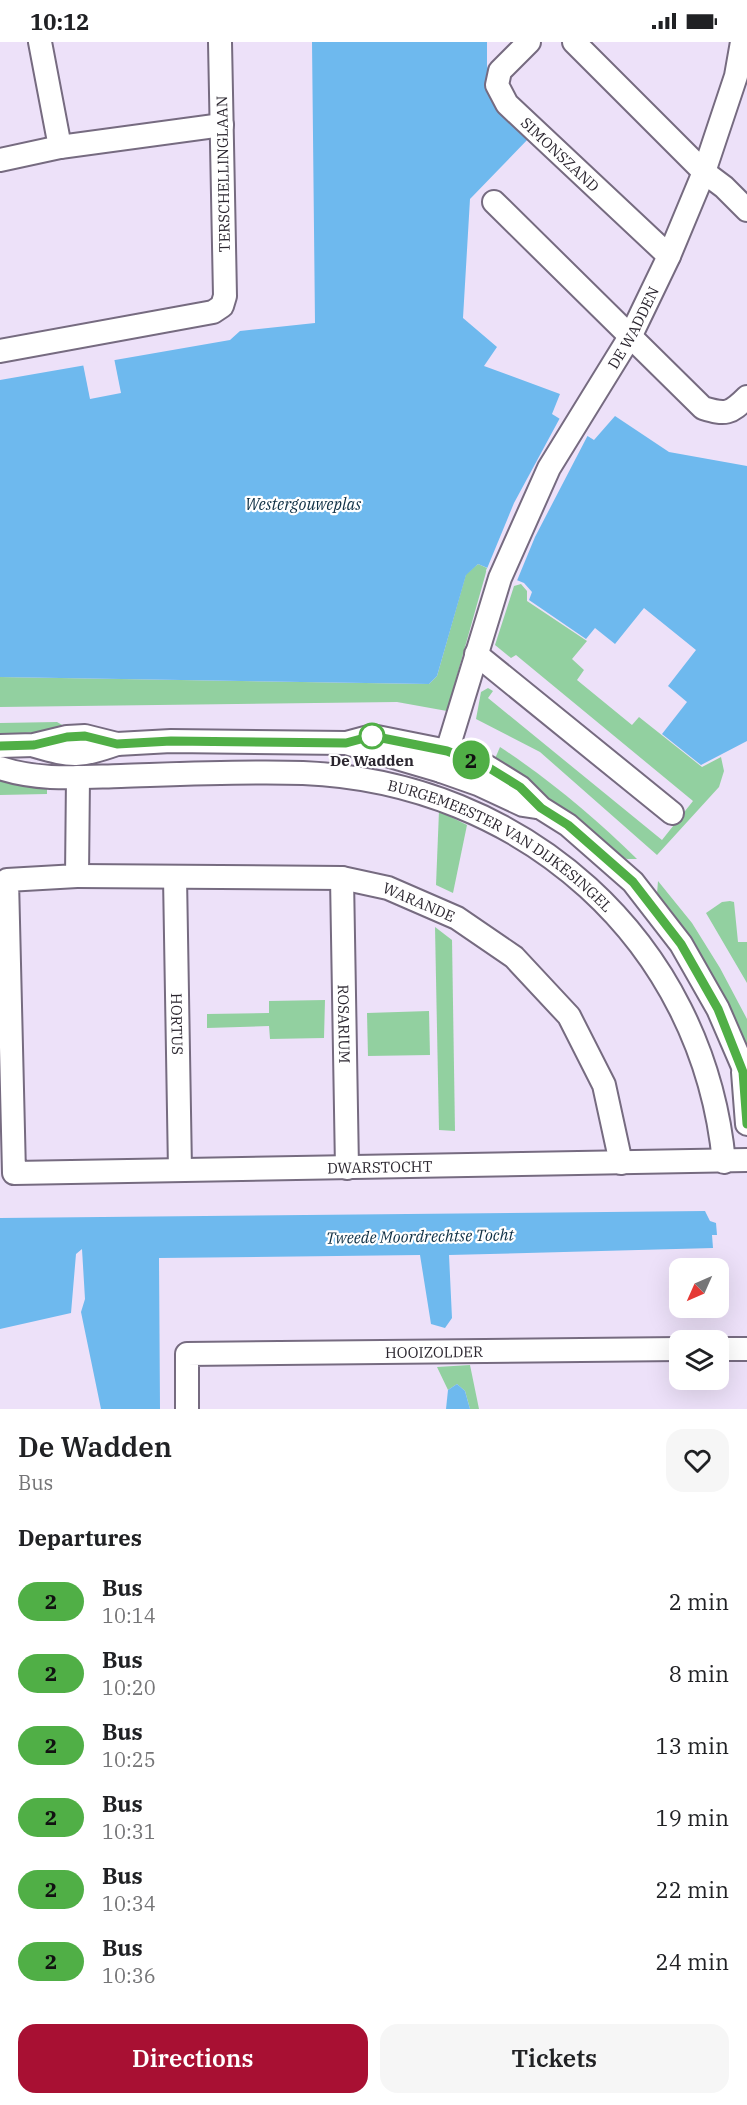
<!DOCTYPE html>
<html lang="en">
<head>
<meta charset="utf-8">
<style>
  body { margin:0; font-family:"IBM Plex Serif",serif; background:#f6f6f6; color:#202124; height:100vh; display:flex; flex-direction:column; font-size:22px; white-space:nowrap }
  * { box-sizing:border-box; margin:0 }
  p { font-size:20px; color:#757577 }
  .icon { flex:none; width:33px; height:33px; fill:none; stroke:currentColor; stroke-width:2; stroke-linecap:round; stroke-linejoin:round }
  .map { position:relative; height:1367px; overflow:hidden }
  .details { display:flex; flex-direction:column; background:#fff; flex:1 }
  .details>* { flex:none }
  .badge { padding:0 12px; border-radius:20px; font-size:21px; line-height:39px }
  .needle { width:39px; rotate:225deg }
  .buttons { position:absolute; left:669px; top:1216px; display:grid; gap:12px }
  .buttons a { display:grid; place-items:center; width:60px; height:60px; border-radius:12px; background:#fff; box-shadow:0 6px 24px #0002; font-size:30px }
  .map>.badge { position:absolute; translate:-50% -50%; box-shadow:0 0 0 3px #fff }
  h2 { padding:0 18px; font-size:22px; line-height:54px }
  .round { display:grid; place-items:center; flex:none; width:63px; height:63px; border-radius:18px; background:#f6f6f6 }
  .overview { display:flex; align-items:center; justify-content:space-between; height:102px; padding:0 18px }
  h1 { font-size:28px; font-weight:600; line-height:45px }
  .action { display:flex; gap:12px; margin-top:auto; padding:12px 18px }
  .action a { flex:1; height:69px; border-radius:18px; background:#a81033; color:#fff; font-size:24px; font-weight:600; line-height:69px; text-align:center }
  .action a+a { background:#f6f6f6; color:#202124 }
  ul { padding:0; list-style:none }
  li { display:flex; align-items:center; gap:18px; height:72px; padding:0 18px }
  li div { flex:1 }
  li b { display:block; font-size:22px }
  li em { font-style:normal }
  li .badge { min-width:66px; font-weight:700; text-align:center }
  .status { display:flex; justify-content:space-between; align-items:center; height:42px; padding:0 30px; background:#fff; direction:ltr }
  .status svg { height:16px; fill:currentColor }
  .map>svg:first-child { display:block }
  .green { fill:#92d0a0 }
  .water { fill:#6eb9ee }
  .pier { fill:#ede1f9 }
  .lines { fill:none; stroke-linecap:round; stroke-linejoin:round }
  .minor-casing { stroke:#766b80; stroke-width:26 }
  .minor { stroke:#fff; stroke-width:22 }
  .line-casing { stroke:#fff; stroke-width:14 }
  .line { stroke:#50af46; stroke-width:9 }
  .stop-dot { fill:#fff; stroke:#50af46; stroke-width:3 }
  .labels { text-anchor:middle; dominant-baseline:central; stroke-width:4.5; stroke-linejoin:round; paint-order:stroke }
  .street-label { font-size:15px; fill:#2b262f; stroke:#fff }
  .stop-label { font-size:15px; font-weight:bold; fill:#2b262f; stroke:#fff }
  .water-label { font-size:16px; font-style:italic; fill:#0e2f44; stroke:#fff }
</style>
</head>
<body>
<div class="status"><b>10:12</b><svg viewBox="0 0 49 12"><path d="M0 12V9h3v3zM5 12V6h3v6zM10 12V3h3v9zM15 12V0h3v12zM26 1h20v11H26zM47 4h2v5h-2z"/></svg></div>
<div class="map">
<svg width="747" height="1367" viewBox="0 0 747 1367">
  <rect width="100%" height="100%" fill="#ede1f9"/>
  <g class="green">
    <polygon points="478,522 487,526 485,534 447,669 397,660 0,665 0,635 429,642 437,634 466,532"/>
    <polygon points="521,542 527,549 527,559 587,599 572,617 584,628 577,638 632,683 639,675 702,725 721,715 724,729 719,745 657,813 540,710 476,677 481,650 488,646 493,649 488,656 662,798 693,759 516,613 511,616 495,603 514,544"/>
    <polygon points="57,680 64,684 64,689 0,692 0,681"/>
    <path d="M500,705C550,738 594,775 637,817H627L617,812L494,719Z"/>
    <polygon points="0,733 47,741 47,752 0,753"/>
    <polygon points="439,769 467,783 453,851 436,843"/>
    <polygon points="658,839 692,881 720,926 747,977 747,1007 695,905 657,852"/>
    <polygon points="730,859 734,860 738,900 747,900 747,941 706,871 722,860"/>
    <polygon points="435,885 452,898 455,1089 439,1088"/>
    <polygon points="325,958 324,996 270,997 269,984 207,986 207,972 269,971 269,959"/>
    <polygon points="429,969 430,1013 368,1014 367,971"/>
    <polygon points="470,1323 479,1367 470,1367 465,1349 457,1342 448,1348 437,1325"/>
  </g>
  <g class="water">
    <polygon points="312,0 487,0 487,23 496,61 530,95 470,157 463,276 497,305 484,324 560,352 552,372 594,398 615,374 669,410 747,424 747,699 701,723 662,692 687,660 668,644 696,608 644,566 615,602 595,586 586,597 529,558 532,550 524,541 478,522 466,533 437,634 429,642 0,635 0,338 230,298 240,289 315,281"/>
    <polygon points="705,1169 710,1179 716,1181 717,1193 712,1193 713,1206 449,1213 452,1276 445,1286 431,1282 420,1213 159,1216 160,1367 101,1367 81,1270 85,1257 82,1207 76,1212 71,1271 0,1287 0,1176"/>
    <polygon points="457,1342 465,1349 470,1367 446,1367 448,1348"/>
  </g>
  <g class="pier">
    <polygon points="114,316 121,351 90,357 83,322"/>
    <polygon points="561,374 589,391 535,495 516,541 486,529 514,461"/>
  </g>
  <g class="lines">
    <defs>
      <g id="minor">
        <polyline points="40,0 60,105"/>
        <path id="s1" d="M529,0L500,29L497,43L507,62L669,214"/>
        <polyline points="574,0 704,130 724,145 747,168"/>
        <polyline points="0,118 60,105 222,83"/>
        <path d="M494,160L703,366C726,373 730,372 747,355"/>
        <polyline points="0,309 213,270 222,264 225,254 220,0"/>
        <polyline points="476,612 672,771"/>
        <polyline points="346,701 372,694 447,709 486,724 520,745 541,766 568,783 633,840 681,902 718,967 747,1034"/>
        <polyline points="0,704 34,703 67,695 85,694 117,702 171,699 346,701 441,729 478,742 523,763 536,765"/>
        <path d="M35,704C73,715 79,715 117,702"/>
        <path id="s2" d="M0,726C39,739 80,735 121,734C181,732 243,729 303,731C523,740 703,898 724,1120"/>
        <path id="s3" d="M441,729L500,536L549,426L631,293L669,214L704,130L736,34L742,0"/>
        <path id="s4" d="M78,735L77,834L7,838L14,1131L747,1118"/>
        <path id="s5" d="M77,834L342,836L388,846L457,876L514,915L569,974L604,1043L621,1121"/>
        <path id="s6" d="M175,835L180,1128"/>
        <path id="s7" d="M342,836L347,1126"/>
        <polyline points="743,1030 747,1082"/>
        <polyline points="718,1307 747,1307"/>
        <path id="s8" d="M187,1367V1312L680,1307"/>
      </g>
    </defs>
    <use href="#minor" class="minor-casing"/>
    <use href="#minor" class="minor"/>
  </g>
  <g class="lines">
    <defs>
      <polyline id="line" points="0,704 34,703 67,695 85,694 117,702 171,699 346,701 372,694 447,709 486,724 520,745 541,766 568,783 633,840 681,902 718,967 743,1030 747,1082"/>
    </defs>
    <use href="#line" class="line-casing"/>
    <use href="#line" class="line"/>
  </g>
  <circle class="stop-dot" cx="372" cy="694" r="12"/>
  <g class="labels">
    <g class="street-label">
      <text stroke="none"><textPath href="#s1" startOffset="150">SIMONSZAND</textPath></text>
      <text transform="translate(223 132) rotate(-91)">TERSCHELLINGLAAN</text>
      <text stroke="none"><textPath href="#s3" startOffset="486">DE WADDEN</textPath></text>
      <text stroke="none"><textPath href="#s2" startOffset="519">BURGEMEESTER VAN DIJKESINGEL</textPath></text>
      <text stroke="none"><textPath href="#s5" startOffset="346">WARANDE</textPath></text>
      <text stroke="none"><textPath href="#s7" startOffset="146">ROSARIUM</textPath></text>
      <text stroke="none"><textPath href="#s6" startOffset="147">HORTUS</textPath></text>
      <text stroke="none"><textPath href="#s4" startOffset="828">DWARSTOCHT</textPath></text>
      <text stroke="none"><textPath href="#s8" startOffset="302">HOOIZOLDER</textPath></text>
    </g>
    <g class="stop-label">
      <text x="372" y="718">De Wadden</text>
    </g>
    <g class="water-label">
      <text x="303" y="462">Westergouweplas</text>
      <text transform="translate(420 1194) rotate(-1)">Tweede Moordrechtse Tocht</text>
    </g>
  </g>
</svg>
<div class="buttons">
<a><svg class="needle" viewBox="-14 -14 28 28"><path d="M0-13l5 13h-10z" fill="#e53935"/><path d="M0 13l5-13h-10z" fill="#757577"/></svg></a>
<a><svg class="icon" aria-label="layers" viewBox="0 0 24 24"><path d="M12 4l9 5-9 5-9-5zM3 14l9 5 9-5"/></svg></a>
</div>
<b class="badge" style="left:471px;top:718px;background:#50af46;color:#111">2</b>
</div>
<section class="details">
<div class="overview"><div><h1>De Wadden</h1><p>Bus</p></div><a class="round"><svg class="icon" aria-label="heart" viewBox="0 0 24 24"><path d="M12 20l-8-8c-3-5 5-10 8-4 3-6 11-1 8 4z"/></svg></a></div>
<h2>Departures</h2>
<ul>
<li><span class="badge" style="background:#50af46;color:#111">2</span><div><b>Bus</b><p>10:14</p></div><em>2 min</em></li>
<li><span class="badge" style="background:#50af46;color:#111">2</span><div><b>Bus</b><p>10:20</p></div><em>8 min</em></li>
<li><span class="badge" style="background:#50af46;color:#111">2</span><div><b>Bus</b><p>10:25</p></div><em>13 min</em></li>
<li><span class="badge" style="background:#50af46;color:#111">2</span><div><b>Bus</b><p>10:31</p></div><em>19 min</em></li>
<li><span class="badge" style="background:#50af46;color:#111">2</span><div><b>Bus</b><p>10:34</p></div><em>22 min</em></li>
<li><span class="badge" style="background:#50af46;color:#111">2</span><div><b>Bus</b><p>10:36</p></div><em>24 min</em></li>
</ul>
<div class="action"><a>Directions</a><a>Tickets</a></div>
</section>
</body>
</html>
